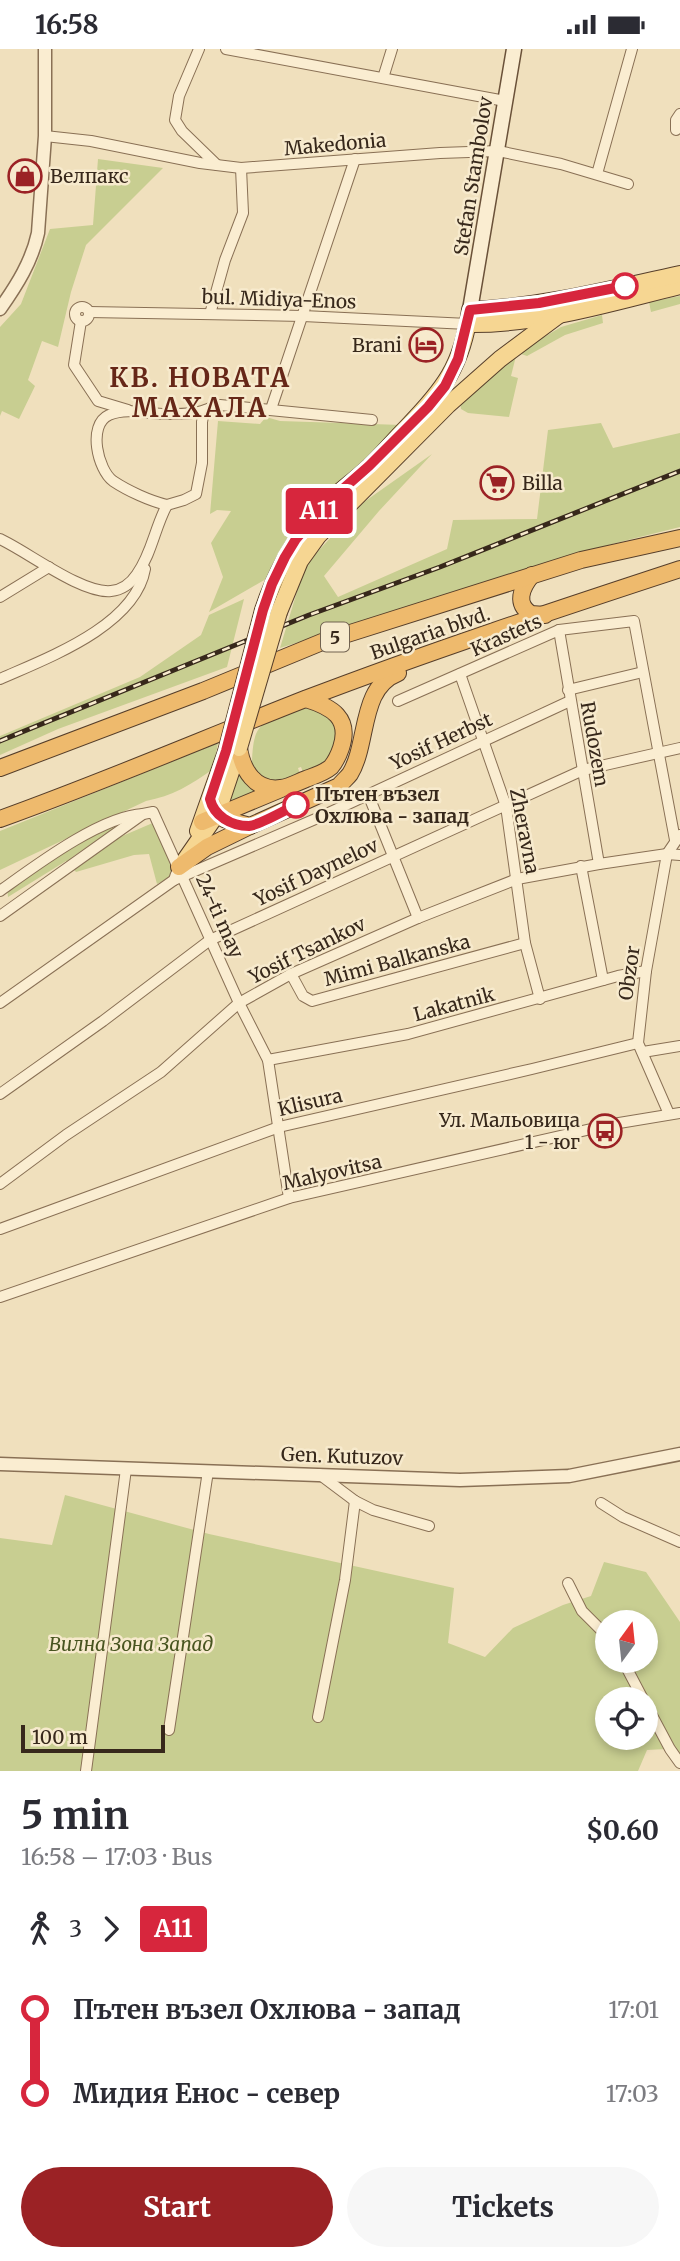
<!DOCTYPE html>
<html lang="en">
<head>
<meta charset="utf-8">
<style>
  body { margin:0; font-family:Merriweather,serif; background:#f7f7f7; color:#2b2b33; height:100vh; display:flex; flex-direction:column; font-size:26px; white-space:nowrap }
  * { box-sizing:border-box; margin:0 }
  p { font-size:23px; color:#7c7c81 }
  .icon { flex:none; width:38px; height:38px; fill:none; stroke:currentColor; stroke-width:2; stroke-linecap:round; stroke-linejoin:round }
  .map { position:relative; height:1722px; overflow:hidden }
  .sheet { display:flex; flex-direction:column; background:#fff; flex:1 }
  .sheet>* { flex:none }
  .badge { padding:0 14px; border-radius:5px; font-size:24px; line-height:46px }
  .needle { width:46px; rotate:15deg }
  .controls { position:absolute; left:595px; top:1561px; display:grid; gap:14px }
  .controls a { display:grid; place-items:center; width:63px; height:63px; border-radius:50%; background:#fff; box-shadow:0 4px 10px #0003; font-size:35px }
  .scale { position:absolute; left:21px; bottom:18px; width:144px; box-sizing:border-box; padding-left:7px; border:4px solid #37281b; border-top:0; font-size:19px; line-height:24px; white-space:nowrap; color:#37281b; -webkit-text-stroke:5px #f7eacd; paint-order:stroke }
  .map>.badge { position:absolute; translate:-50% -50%; box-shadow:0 0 0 4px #fff }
  .legs { display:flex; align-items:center; gap:10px; height:77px; padding:0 21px; font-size:23px }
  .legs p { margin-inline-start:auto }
  .overview { display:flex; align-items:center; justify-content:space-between; height:119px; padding:0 21px }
  h1 { font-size:38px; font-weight:700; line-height:52px }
  .primary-button { display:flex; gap:14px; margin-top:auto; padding:14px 21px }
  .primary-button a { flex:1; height:80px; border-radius:42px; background:#9b2225; color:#fff; font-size:28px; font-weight:700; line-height:80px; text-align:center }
  .primary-button a+a { background:#f7f7f7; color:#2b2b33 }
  ul { padding:0 21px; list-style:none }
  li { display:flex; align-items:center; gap:24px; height:84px; font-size:26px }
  li i { display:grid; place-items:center; width:10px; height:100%; margin:0 9px; background:currentColor }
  li i::after { content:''; width:18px; height:18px; margin:-9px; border:5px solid; border-radius:50%; background:#fff }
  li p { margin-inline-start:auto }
  li:first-child i { background:linear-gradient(#0000 50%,currentColor 0) }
  li:last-child i { background:linear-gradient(currentColor 50%,#0000 0) }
  .status { display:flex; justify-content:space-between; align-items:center; height:49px; padding:0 35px; background:#fff; direction:ltr }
  .status svg { height:19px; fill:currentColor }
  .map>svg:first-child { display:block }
  .green { fill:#c8ce91; fill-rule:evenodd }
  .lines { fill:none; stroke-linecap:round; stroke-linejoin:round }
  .minor-casing { stroke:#897055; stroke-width:12 }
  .tertiary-casing { stroke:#897055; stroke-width:15 }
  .secondary-casing { stroke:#6a5139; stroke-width:17 }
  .primary-casing { stroke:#563e2a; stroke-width:18 }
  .trunk-casing { stroke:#563e2a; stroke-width:18 }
  .minor { stroke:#faedd1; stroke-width:10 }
  .tertiary { stroke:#faedd1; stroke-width:12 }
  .secondary { stroke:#faedd1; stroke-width:14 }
  .primary { stroke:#f6d692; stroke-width:16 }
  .trunk { stroke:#eeba6d; stroke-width:16 }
  .rail-casing { stroke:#37281b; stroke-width:5 }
  .rail { stroke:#f7eacd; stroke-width:2.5; stroke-dasharray:8; stroke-linecap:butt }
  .primary-bridge-casing { stroke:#563e2a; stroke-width:18; stroke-linecap:butt }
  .primary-bridge { stroke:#f6d692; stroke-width:16 }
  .line-1-casing { stroke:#fff; stroke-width:16 }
  .line-1 { stroke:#d7263d; stroke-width:10 }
  .stop-1-dot { fill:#fff; stroke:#d7263d; stroke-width:3.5 }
  .labels { text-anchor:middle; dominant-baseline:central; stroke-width:5; stroke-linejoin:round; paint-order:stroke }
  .shield { fill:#f7eacd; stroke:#716250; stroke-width:2 }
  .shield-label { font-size:18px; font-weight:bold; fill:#37281b }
  .street-label { font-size:19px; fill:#37281b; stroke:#f7eacd }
  .poi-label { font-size:19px; fill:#37281b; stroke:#f7eacd; text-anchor:start }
  .stop-label { font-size:19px; font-weight:bold; fill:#37281b; stroke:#f7eacd; text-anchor:start }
  .park-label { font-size:19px; font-style:italic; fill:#485520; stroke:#f7eacd }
  .district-label { font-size:26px; font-weight:bold; letter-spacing:2px; fill:#662718; stroke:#f7eacd }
</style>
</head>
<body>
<div class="status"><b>16:58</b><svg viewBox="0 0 49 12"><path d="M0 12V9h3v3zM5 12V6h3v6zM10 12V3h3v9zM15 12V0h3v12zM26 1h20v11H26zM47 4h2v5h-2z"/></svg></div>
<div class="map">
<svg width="680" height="1722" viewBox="0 0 680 1722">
  <rect width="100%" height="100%" fill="#f0e0bd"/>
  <g class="green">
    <polygon points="98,110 163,119 86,196 71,243 58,298 42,292 28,331 35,337 19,370 2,362 0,367 0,278 21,255 50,180 93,176"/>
    <polygon points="680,247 680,255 651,263 649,253"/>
    <polygon points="602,266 603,274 565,286 527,307 521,305 522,301 561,278"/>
    <polygon points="516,307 511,327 518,329 509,368 468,364 461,360 460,354"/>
    <polygon points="266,368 280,372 402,376 289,490 266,530 209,563 223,528 211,494 231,462 217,461 210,465 218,372 260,375"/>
    <polygon points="601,374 613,399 680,384 680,478 612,495 280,599 305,516 364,453 432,405 379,462 324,527 338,548 447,500 453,471 537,470 548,381"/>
    <polygon points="244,550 227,618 58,680 0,706 0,687 140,628 201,586 209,566"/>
    <path d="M303,659C326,661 340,668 335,694C333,700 330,710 324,714C319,718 309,721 303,723L301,718L298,719L300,725C277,734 266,737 252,714C253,668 265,674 303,659Z"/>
    <path d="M218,694L213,720C191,736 172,747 146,752L0,821V782Z"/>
    <polygon points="239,719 260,740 228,754"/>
    <polygon points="132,767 71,809 155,773 175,820 171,828 157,835 149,805 134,806 76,823 66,812 8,848 7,838 58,803"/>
    <path d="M65,1446L209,1485L454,1539L448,1594L485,1608L513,1579L563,1556L591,1547L604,1513L646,1523L680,1573V1717L666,1700L647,1701L638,1722H0V1489L52,1496ZM607,1573H646V1612H607ZM607,1650H646V1689H607Z"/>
  </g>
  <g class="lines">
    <defs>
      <g id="minor">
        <polyline points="199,0 179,47 175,71 182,82 217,116"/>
        <polyline points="226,0 505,52"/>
        <polyline points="383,29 392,0"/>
        <polyline points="676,81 676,71 680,65"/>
        <polyline points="45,87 91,92 200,114 241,119 440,104 498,102 561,115 628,135"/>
        <polyline points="597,125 632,0"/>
        <circle cx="82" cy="265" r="7"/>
        <polyline points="89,263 303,267 468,275"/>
        <polyline points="210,265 225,211 243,164 241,119"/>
        <polyline points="81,272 74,316 98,352 128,361"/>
        <polyline points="271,360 355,110"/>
        <polyline points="167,456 184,451 196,445 202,414 202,373 204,362"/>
        <path d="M0,490C28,503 82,545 111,542C122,541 131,534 137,525C152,504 155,478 167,456C150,452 128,442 113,432C98,421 87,376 109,366C126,359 144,364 162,365C174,365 194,366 205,361C211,359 214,357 220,356L372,371"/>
        <polyline points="0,548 49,518"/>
        <polyline points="559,581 599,815"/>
        <polyline points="460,625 506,757 525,894 540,950"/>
        <path d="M0,630C47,609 135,577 145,520"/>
        <polyline points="568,641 643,623"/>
        <polyline points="398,652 559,581 634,572 675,791"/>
        <polyline points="368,745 418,869"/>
        <polyline points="581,817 603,931"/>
        <polyline points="174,831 320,768 570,652"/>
        <path d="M0,842C35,817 101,767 143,765"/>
        <polyline points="0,867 143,765 153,763 239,954 268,1011 289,1149"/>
        <polyline points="291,925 303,947 312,952 525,894"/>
        <polyline points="0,954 174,831 176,825"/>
        <polyline points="643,1003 680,997"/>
        <polyline points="268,1011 408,985 618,927 646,922"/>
        <polyline points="0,1045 103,972 210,891 583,721 680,699"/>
        <polyline points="669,1065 638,994 646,922 667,805 680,786"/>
        <polyline points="0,1135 66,1086 161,1023 239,954 291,925 418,869 517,830 599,815 667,805 680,806"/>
        <polyline points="0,1180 279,1078 532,1020 638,994"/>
        <polyline points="0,1248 289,1149 613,1075 680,1064"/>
        <polyline points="319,1425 355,1452 373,1461 429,1477"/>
        <polyline points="601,1454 623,1468 680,1493"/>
        <polyline points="568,1534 582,1562 607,1587"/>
        <polyline points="623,1612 643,1650"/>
        <polyline points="646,1655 670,1700 680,1714"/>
        <polyline points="318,1668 345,1531 355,1452"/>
        <polyline points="169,1681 208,1422"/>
        <polyline points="86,1722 126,1420"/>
      </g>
      <g id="tertiary">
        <path d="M0,260C17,236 32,212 38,184L45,87V0"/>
        <polyline points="0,1415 460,1431 569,1427 680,1405"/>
      </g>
      <polyline id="secondary" points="470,261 514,0"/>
      <g id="primary">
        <path d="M468,275C540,276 610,254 680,237"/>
        <path d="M263,561C275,525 292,494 317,464C332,447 352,434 369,418C382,406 393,392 406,379C444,340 462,317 470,261C542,258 610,240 680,225"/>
        <polyline points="279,563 300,512 318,487 448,356 500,310 559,266"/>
        <polyline points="198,782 226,703"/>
        <polyline points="185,811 217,765 239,699"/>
      </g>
      <g id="trunk">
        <path d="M532,526C521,539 515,555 531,565L545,566"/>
        <path d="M239,699C242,720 255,743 281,739C289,738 298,733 306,730C314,727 324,724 331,718C335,713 339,705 341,699C351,669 332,658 306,650"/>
        <polyline points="0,719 203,642 322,593 581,511 680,489"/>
        <path d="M210,750L217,765L224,770L250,777L339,737C342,733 347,729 350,725C369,694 359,639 398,624"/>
        <path d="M0,770C103,733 203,690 305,650C428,603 555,561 680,520"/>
        <polyline points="202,773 281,740"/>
        <polyline points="179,818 207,798 250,777"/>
      </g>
    </defs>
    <use href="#minor" class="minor-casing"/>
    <use href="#tertiary" class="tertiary-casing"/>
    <use href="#secondary" class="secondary-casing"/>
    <use href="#primary" class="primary-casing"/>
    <use href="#trunk" class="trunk-casing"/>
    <use href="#minor" class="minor"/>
    <use href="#tertiary" class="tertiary"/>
    <use href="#secondary" class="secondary"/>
    <use href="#primary" class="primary"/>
    <use href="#trunk" class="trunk"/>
    <defs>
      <polyline id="rail" points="0,692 309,566 440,518 680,422"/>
    </defs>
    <use href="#rail" class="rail-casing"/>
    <use href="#rail" class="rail"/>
    <defs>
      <g id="primary-bridge">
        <polyline points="239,699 279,563"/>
        <polyline points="226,703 263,561"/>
      </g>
    </defs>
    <use href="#primary-bridge" class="primary-bridge-casing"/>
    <use href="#primary-bridge" class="primary-bridge"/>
  </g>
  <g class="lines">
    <defs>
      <path id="line-1" d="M296,756C285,761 260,776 249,777C231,777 214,767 210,750L226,702L263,561L272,535L285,508L296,490L327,454L369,417L428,358L445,337L458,310L470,261L539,254L625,237"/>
    </defs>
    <use href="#line-1" class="line-1-casing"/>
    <use href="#line-1" class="line-1"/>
  </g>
  <defs>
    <symbol id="shop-ring" viewBox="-11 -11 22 22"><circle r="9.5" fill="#f7eacd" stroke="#9b2225" stroke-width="1.5"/><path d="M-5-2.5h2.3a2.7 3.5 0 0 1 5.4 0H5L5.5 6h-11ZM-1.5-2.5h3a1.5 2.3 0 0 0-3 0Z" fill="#9b2225"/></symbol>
    <symbol id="hotel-ring" viewBox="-11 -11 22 22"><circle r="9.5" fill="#f7eacd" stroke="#9b2225" stroke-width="1.5"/><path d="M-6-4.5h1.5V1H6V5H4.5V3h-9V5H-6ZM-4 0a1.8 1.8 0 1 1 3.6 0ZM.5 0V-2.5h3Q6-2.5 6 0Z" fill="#9b2225"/></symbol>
    <symbol id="supermarket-ring" viewBox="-11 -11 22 22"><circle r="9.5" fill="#f7eacd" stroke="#9b2225" stroke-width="1.5"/><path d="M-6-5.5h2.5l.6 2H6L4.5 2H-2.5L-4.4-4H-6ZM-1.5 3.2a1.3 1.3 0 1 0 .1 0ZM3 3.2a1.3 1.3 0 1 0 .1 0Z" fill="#9b2225"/></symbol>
    <symbol id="bus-ring" viewBox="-11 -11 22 22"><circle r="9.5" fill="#f7eacd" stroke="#9b2225" stroke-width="1.5"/><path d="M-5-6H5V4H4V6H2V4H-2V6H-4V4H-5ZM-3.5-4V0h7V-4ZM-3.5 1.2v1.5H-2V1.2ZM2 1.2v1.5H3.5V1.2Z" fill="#9b2225"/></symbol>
  </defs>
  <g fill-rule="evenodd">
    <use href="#shop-ring" x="6" y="108" width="38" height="38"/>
    <use href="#hotel-ring" x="407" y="277" width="38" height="38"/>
    <use href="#supermarket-ring" x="478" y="415" width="38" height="38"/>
    <use href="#bus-ring" x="586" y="1063" width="38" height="38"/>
  </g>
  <g class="stop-1-dot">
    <circle cx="625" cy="237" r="12"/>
    <circle cx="296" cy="756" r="12"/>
  </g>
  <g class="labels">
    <rect class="shield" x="321" y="573.5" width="28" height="29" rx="5"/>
    <g class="shield-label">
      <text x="335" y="588">5</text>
    </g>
    <g class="street-label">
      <text transform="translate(335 95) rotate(-5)">Makedonia</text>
      <text transform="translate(473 127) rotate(-81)">Stefan Stambolov</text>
      <text transform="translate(279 250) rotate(2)">bul. Midiya-Enos</text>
      <text transform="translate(430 584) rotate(-19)">Bulgaria blvd.</text>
      <text transform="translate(506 586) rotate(-24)">Krastets</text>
      <text transform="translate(441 692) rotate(-25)">Yosif Herbst</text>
      <text transform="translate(595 695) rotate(80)">Rudozem</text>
      <text transform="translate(525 782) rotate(79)">Zheravna</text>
      <text transform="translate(316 823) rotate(-25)">Yosif Daynelov</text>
      <text transform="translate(220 867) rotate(66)">24-ti may</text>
      <text transform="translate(307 901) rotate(-26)">Yosif Tsankov</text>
      <text transform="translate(397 911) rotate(-15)">Mimi Balkanska</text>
      <text transform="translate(629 924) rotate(-82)">Obzor</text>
      <text transform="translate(454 955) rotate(-15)">Lakatnik</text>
      <text transform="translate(310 1053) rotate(-13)">Klisura</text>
      <text transform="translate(332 1123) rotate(-13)">Malyovitsa</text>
      <text transform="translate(342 1407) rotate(2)">Gen. Kutuzov</text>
    </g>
    <g class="poi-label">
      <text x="50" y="127">Велпакс</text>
      <text x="402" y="296" text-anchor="end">Brani</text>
      <text x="522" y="434">Billa</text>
      <text x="580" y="1071" text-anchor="end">Ул. Мальовица<tspan x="580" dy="22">1 - юг</tspan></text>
    </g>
    <g class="stop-label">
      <text x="315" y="745">Пътен възел<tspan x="315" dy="22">Охлюва - запад</tspan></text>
    </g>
    <g class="park-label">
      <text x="131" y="1595">Вилна Зона Запад</text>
    </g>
    <g class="district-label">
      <text x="200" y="328">КВ. НОВАТА<tspan x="200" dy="30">МАХАЛА</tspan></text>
    </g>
  </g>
</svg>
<div class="controls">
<a><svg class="needle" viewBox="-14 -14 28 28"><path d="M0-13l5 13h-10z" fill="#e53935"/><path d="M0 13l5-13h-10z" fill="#7c7c81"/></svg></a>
<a><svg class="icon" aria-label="locate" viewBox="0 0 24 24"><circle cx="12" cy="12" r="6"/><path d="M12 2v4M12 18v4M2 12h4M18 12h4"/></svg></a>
</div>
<div class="scale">100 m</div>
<b class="badge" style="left:319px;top:462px;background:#d7263d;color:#fff">А11</b>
</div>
<section class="sheet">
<div class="overview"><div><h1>5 min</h1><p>16:58 – 17:03 · Bus</p></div><b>$0.60</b></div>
<div class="legs"><svg class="icon" aria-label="walk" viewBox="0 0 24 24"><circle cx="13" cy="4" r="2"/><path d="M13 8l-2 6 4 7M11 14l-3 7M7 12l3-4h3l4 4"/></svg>3<svg class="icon" aria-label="forward" viewBox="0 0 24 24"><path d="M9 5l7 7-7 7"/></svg><b class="badge" style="background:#d7263d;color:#fff">А11</b></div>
<ul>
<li><i style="color:#d7263d"></i><b>Пътен възел Охлюва - запад</b><p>17:01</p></li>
<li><i style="color:#d7263d"></i><b>Мидия Енос - север</b><p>17:03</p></li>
</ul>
<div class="primary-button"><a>Start</a><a>Tickets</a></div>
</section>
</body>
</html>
